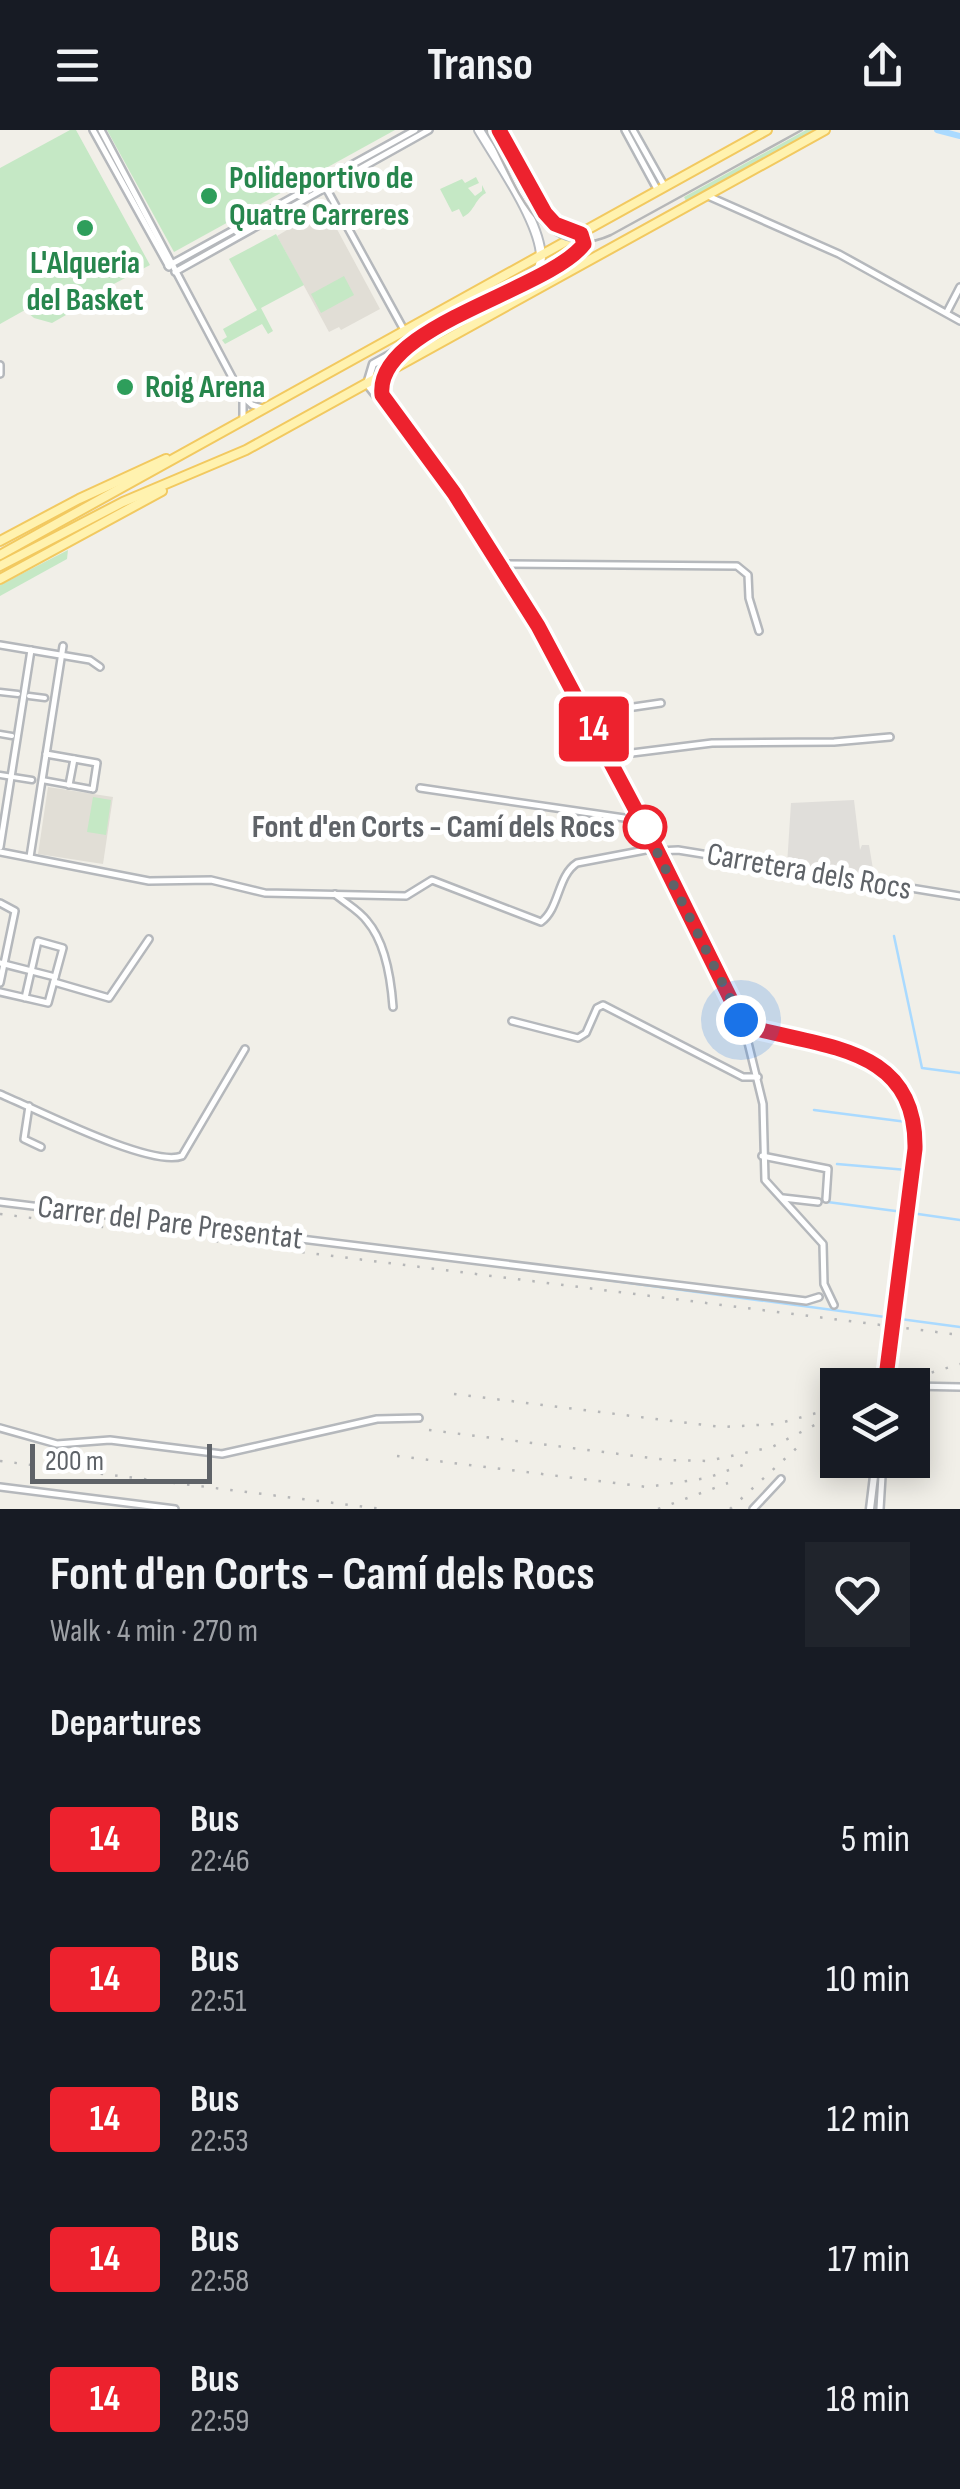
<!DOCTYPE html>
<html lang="en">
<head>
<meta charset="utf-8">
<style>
  body { margin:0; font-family:"Sofia Sans Condensed",sans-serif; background:#20242c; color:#f1f3f6; height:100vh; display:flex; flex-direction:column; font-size:38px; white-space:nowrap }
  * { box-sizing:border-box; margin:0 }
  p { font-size:32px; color:#9ea1a6 }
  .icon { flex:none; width:55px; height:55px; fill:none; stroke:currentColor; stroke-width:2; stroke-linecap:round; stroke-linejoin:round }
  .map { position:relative; height:1379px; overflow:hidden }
  .panel { display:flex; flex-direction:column; background:#171b24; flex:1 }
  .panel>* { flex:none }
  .badge { padding:0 20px; border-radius:8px; font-size:35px; line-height:65px }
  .controls { position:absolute; left:820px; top:1238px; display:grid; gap:20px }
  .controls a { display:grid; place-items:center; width:110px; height:110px; border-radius:0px; background:#171b24; box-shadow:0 5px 25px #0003; font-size:50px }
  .scale { position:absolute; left:30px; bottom:25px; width:182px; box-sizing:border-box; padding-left:10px; border:5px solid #5f6368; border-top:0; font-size:28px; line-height:35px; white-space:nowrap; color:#5f6368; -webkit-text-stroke:8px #fff; paint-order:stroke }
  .you { position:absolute; width:50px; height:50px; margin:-25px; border:8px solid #fff; border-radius:50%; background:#1a73e8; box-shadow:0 0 0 15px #1a73e833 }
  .map>.badge { position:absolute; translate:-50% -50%; box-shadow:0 0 0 5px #fff }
  h2 { padding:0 50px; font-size:38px; line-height:90px }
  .round { display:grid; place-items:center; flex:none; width:105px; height:105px; border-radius:0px; background:#20242c }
  .summary { display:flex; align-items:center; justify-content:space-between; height:170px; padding:0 50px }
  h1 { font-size:48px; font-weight:700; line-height:75px }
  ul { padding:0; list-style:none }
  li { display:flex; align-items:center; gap:30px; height:140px; padding:0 50px }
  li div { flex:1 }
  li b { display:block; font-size:38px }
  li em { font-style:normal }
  li .badge { min-width:110px; font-weight:700; text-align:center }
  header { display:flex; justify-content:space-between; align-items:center; height:130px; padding:0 50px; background:#171b24; font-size:45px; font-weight:700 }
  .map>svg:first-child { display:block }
  .industrial { fill:#e0deda }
  .education { fill:#e1ded6 }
  .green { fill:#c5e8c5 }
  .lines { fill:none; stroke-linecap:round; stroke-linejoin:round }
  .stream { stroke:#aadaff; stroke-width:2.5 }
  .canal { stroke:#aadaff; stroke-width:6 }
  .pedestrian-casing { stroke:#b5b8bc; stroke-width:9 }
  .minor-casing { stroke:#b5b8bc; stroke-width:10 }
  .tertiary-casing { stroke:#b5b8bc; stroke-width:11 }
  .secondary-casing { stroke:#b6babf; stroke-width:12 }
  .primary-casing { stroke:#f2c960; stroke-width:12 }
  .pedestrian { stroke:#fff; stroke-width:4 }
  .minor { stroke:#fff; stroke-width:5 }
  .tertiary { stroke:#fff; stroke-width:6 }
  .secondary { stroke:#fff; stroke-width:8 }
  .primary { stroke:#fff2af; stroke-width:8 }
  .tram { stroke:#b6b7b8; stroke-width:2.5 }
  .rail { stroke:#b6b7b8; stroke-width:2.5; stroke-dasharray:2.5 12; stroke-linecap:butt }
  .tertiary-bridge-casing { stroke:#b5b8bc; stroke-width:11; stroke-linecap:butt }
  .tertiary-bridge { stroke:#fff; stroke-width:6 }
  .line-casing { stroke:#fff; stroke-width:22 }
  .line { stroke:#ed222e; stroke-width:15 }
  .walk { stroke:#5f6368; stroke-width:10; stroke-dasharray:0 18 }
  .leisure-dot { fill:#2e9e5b; stroke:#fff; stroke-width:4 }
  .stop-dot { fill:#fff; stroke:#ed222e; stroke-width:5 }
  .labels { text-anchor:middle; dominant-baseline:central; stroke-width:10; stroke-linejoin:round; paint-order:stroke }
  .leisure-label { font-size:32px; font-weight:bold; fill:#27864d; stroke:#fff; text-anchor:start }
  .stop-label { font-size:32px; font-weight:bold; fill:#5f6368; stroke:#fff; text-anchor:end }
  .street-label { font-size:32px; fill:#5f6368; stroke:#fff }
</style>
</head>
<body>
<header><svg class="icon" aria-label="menu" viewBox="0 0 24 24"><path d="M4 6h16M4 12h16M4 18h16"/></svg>Transo<svg class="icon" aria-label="share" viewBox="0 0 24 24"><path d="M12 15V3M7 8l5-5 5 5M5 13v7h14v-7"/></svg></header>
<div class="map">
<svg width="960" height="1379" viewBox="0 0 960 1379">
  <rect width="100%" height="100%" fill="#f1efe8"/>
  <polygon class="industrial" points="854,670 860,720 862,715 869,715 874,745 868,749 787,735 791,673"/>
  <g class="education">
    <polygon points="325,77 380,179 341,200 339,197 329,202 277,106"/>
    <polygon points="48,657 113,667 103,734 38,724"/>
  </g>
  <g class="green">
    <polygon points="70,0 76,0 150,135 68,178 66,185 52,193 34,188 25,180 0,194 0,38"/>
    <polygon points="107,0 395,0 174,122"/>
    <polygon points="806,0 816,0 686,71 684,67"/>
    <path d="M476,47L479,53L468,58L475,66L482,61V55L486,63C474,70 475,81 463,87L459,79L452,82L440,59L462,49L465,53Z"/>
    <polygon points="276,104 304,155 261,178 273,201 268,204 262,194 225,214 222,210 227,207 223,199 257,180 229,129"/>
    <polygon points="344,146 354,165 321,183 311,164"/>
    <polygon points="68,420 67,429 0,466 0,455"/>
    <polygon points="93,667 111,670 106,705 87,702"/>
  </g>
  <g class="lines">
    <g class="stream">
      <polyline points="894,806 922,938 960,943"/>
      <polyline points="814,980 907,992"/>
      <polyline points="837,1034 907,1040"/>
      <polyline points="820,1071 903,1082"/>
      <polyline points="911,1083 960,1090"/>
      <polyline points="570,1145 960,1197"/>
    </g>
    <polyline class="canal" points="937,0 960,6"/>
    <defs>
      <g id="pedestrian">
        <polyline points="0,562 18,564"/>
        <polyline points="29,566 45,568"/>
        <polyline points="0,604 12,606"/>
        <polyline points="0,645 32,650"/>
        <polyline points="42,650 91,659"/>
      </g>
      <g id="minor">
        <polyline points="93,0 169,137"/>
        <polyline points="101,0 242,266 252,275 262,278"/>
        <polyline points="625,0 657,59"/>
        <polyline points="633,0 665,57"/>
        <polyline points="326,58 404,200"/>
        <polyline points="708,66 839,124 960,191"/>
        <polyline points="168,136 415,0"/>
        <polyline points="175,142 429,0"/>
        <polyline points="947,182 960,157"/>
        <polyline points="0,235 0,244"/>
        <polyline points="243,269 243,290"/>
        <polyline points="498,434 737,436 748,445 749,468 759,501"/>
        <polyline points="0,515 90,530 100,537"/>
        <polyline points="586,584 661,573"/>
        <polyline points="46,624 97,633 93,659"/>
        <polyline points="608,626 712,613 834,612 890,607"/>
        <polyline points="69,655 74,629"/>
        <polyline points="420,658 631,689 639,686"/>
        <polyline points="0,717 31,520"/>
        <polyline points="658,721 678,720 960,766"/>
        <path d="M0,722L149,751L211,750L265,763L406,766L432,750L541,792C560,778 557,746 577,733L656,718"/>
        <polyline points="30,727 63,516"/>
        <path d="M335,764C345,773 359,780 367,791C386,813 391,849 393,877"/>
        <polyline points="0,773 15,781 0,853"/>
        <polyline points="0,833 55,847"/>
        <polyline points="54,852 109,868 149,809"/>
        <polyline points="0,862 48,873 63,818 38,811 25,868"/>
        <polyline points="512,891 578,908 586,903 597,878 603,875 743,947 758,947"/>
        <polyline points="743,892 763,974 765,1050 823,1114 824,1154 834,1175"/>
        <path d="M0,964C36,979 151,1038 182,1026L245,919"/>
        <polyline points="29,976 24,1009 41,1017"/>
        <polyline points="762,1026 828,1039 826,1069"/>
        <polyline points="783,1068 818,1072"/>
        <polyline points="0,1072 806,1171 819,1167"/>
        <polyline points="912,1256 960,1257"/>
        <polyline points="0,1298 57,1314 110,1310 222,1324 377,1289 419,1288"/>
        <polyline points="0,1357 175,1379"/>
        <polyline points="753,1379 781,1349"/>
        <polyline points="880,1379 883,1330"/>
      </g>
      <g id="tertiary">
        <path d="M581,104L584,114L576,122L373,234L367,254L454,363L537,496L656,718L741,890L753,898C813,914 904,917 916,994C919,1016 913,1042 910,1064"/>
        <path d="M386,272C374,253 387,237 401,222"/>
        <polyline points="870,1379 876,1330"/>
      </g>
      <g id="secondary">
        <path d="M479,0C496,29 552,108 539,138L513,157"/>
        <polyline points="499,0 549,89 581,104"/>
      </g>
      <g id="primary">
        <polyline points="0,411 79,369 166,329"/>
        <polyline points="0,425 767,0"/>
        <polyline points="0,436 123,372 246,320 825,0"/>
        <polyline points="0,449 162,361"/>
      </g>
    </defs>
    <use href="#pedestrian" class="pedestrian-casing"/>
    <use href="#minor" class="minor-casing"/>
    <use href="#tertiary" class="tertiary-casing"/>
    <use href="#secondary" class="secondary-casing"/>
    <use href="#primary" class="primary-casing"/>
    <use href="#pedestrian" class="pedestrian"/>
    <use href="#minor" class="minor"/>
    <use href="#tertiary" class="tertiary"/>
    <use href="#secondary" class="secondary"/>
    <use href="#primary" class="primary"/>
    <path class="tram" d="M487,0C514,49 539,138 611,105L802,0"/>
    <g class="rail">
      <polyline points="0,1084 960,1205"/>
      <polyline points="890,1255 960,1234"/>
      <polyline points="454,1264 721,1297 777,1294 820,1282"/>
      <polyline points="429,1300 667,1330 708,1331 772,1317 838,1283"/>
      <polyline points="397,1326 647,1357 707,1348 743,1335"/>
      <polyline points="0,1331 382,1379"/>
      <polyline points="658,1379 728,1353"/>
      <polyline points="730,1379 801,1314"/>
    </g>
    <defs>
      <polyline id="tertiary-bridge" points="885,1255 910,1064"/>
    </defs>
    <use href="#tertiary-bridge" class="tertiary-bridge-casing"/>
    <use href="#tertiary-bridge" class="tertiary-bridge"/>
  </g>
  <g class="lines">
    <defs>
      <path id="line" d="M499,0L545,83L555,94L581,104L584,114C548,161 374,196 382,265L454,363L538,496L656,718L741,890L753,898C828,918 917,918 915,1019L885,1255"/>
    </defs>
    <use href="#line" class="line-casing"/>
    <use href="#line" class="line"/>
    <polyline class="walk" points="645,697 639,686 741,890"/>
  </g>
  <g class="leisure-dot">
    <circle cx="209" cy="66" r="10"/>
    <circle cx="85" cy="98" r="10"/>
    <circle cx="125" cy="257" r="10"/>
  </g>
  <circle class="stop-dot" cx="645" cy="697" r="20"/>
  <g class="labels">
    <g class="leisure-label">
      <text x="229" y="48">Polideportivo de<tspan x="229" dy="37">Quatre Carreres</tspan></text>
      <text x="85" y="133" text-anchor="middle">L'Alqueria<tspan x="85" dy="37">del Basket</tspan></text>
      <text x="145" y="257">Roig Arena</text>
    </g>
    <g class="stop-label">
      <text x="615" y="697">Font d'en Corts - Camí dels Rocs</text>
    </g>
    <g class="street-label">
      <text transform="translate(809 742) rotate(10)">Carretera dels Rocs</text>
      <text transform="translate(170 1093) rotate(7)">Carrer del Pare Presentat</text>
    </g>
  </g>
</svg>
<div class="controls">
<a><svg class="icon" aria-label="layers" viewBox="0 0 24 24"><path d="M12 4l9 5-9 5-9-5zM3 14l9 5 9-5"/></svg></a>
</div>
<div class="scale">200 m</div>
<div class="you" style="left:741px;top:890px"></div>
<b class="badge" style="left:594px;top:599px;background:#ed222e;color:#fff">14</b>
</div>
<section class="panel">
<div class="summary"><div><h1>Font d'en Corts - Camí dels Rocs</h1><p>Walk · 4 min · 270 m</p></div><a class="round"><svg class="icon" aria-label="heart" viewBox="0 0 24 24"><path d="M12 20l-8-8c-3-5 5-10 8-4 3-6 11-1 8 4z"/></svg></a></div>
<h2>Departures</h2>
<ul>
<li><span class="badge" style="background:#ed222e;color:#fff">14</span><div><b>Bus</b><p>22:46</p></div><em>5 min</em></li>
<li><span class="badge" style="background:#ed222e;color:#fff">14</span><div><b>Bus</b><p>22:51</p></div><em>10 min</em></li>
<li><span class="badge" style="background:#ed222e;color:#fff">14</span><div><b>Bus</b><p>22:53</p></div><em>12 min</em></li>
<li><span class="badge" style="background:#ed222e;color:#fff">14</span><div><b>Bus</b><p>22:58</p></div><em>17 min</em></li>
<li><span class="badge" style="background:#ed222e;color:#fff">14</span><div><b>Bus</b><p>22:59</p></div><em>18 min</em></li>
</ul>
</section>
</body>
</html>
